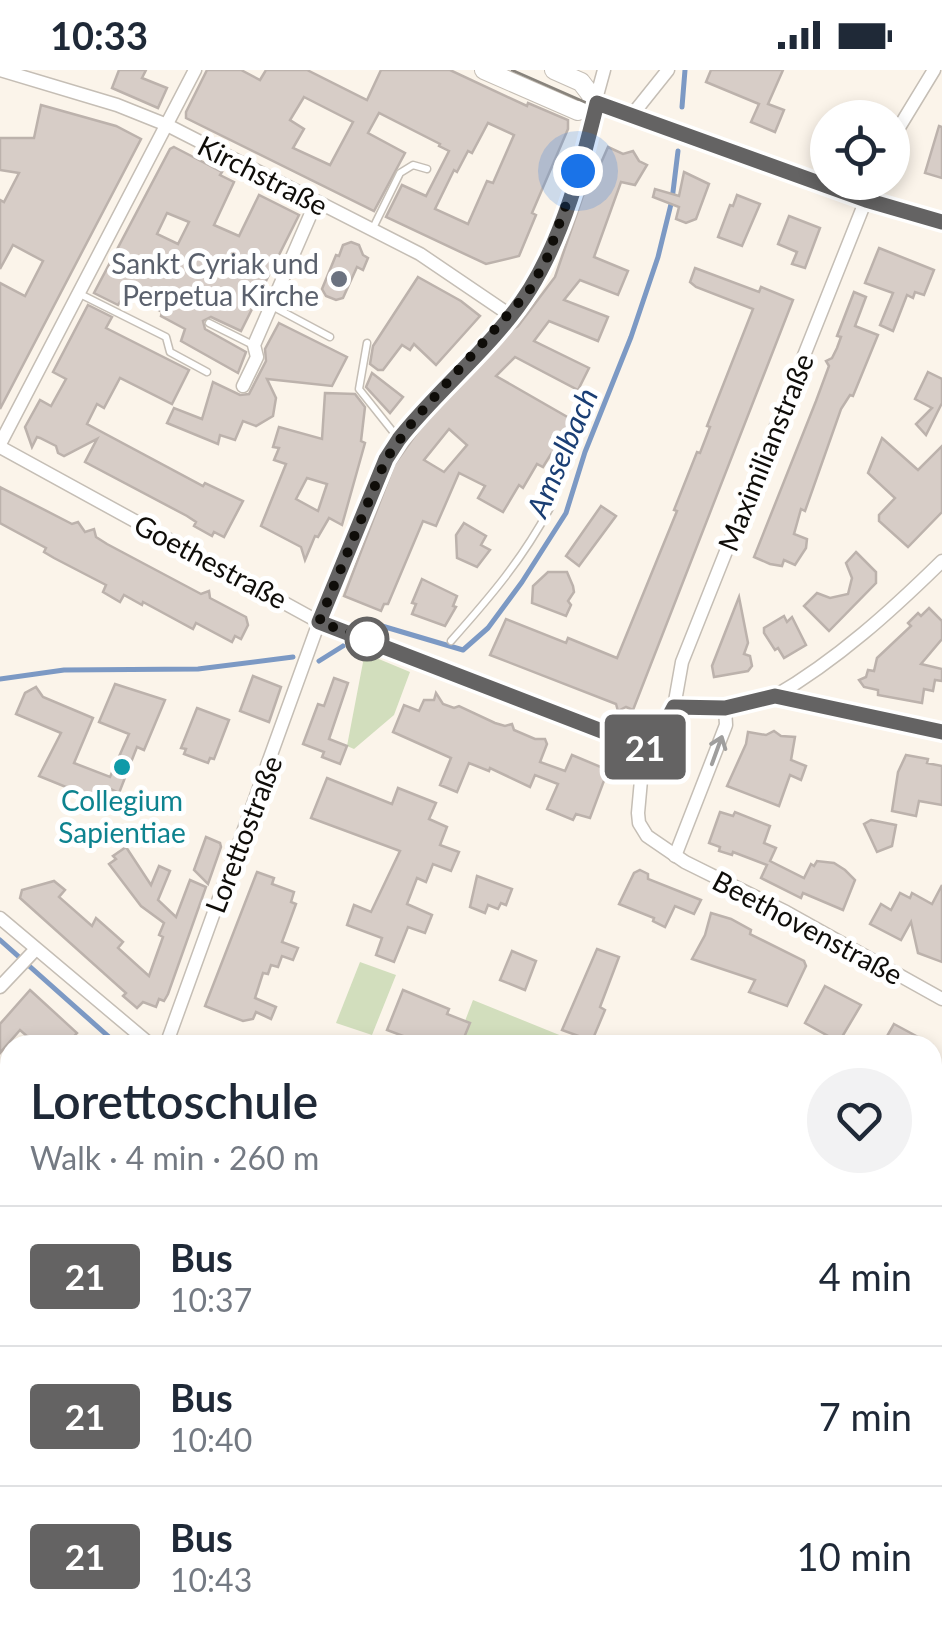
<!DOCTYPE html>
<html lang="en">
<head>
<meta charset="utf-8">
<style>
  body { margin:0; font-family:Lato,sans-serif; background:#f2f2f3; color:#1f2937; height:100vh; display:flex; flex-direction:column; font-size:38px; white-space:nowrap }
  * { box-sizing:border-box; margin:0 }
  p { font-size:32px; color:#747a83 }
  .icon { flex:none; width:55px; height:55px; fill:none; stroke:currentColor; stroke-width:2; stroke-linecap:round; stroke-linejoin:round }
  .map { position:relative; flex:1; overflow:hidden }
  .side { position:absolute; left:0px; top:965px; width:942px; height:610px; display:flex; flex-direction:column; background:#fff; border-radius:30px 30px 0 0; box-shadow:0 5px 15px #0003 }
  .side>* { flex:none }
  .badge { padding:0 20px; border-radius:8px; font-size:35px; line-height:65px }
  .fabs { position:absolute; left:810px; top:30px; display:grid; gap:20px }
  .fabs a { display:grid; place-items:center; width:100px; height:100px; border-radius:50%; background:#fff; box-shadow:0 5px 15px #0003; font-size:50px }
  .you { position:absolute; width:50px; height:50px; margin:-25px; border:8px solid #fff; border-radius:50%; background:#1a73e8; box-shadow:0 0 0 15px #1a73e833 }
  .map>.badge { position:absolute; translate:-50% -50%; box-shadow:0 0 0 5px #fff }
  .round { display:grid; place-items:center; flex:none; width:105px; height:105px; border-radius:52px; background:#f2f2f3 }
  .overview { display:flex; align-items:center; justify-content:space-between; height:170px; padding:0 30px }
  h1 { font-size:48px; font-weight:600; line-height:75px }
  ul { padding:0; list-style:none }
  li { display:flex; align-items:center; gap:30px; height:140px; padding:0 30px; border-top:2px solid #e0e1e3 }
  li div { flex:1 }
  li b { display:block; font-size:38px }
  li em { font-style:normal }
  li .badge { min-width:110px; font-weight:700; text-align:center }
  .status { display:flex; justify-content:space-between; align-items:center; height:70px; padding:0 50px; background:#fff; direction:ltr }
  .status svg { height:28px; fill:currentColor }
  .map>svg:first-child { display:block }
  .green { fill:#d2debd }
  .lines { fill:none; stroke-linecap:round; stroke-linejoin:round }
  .stream { stroke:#7c99c4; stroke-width:5 }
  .building { fill:#d7cdc7; stroke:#bcb2ac; stroke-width:2.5; fill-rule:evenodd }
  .service-casing { stroke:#c5beb5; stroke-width:9 }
  .minor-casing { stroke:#c5beb5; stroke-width:15 }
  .secondary-casing { stroke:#c5beb5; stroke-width:20 }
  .service { stroke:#fff; stroke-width:6 }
  .minor { stroke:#fff; stroke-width:12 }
  .secondary { stroke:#fff; stroke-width:18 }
  .tram { stroke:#88837c; stroke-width:2.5 }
  .oneway { stroke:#9f9e9d }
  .line-casing { stroke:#fff; stroke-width:22 }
  .line { stroke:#646363; stroke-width:15 }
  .walk { stroke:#0f0d09; stroke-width:10; stroke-dasharray:0 18 }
  .worship-dot { fill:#6b7280; stroke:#fff; stroke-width:4 }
  .stop-dot { fill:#fff; stroke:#646363; stroke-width:5 }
  .culture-dot { fill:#0f9aa8; stroke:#fff; stroke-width:4 }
  .labels { text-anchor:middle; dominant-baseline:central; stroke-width:10; stroke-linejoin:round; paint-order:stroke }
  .street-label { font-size:28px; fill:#0f0d09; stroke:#fff }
  .worship-label { font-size:28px; fill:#5b616d; stroke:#fff; text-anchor:end }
  .culture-label { font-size:28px; fill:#0d838f; stroke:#fff }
  .water-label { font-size:30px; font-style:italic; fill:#1a3e74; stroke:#fff }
</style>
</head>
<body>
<div class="status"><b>10:33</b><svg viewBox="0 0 49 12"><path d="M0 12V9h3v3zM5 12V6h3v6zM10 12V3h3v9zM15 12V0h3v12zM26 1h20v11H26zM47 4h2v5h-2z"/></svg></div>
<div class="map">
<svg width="942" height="1575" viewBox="0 0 942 1575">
  <rect width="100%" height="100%" fill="#fbf4ea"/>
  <g class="green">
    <polygon points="364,587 372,590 374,587 410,602 394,645 354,679 347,676"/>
    <polygon points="360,892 396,905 372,965 336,953"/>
    <polygon points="473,930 584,975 449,975 465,951"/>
    <polygon points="445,1565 577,1565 587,1575 447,1575"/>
    <polygon points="678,1565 803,1565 827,1575 674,1575"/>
  </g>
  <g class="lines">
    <g class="stream">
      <polyline points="682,37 685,0"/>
      <polyline points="367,557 382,556 463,580 488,558 522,512 566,443 585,382 631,267 658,187 672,130 678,81"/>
      <polyline points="319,591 343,576"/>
      <polyline points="0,609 64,600 198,599 293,587"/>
      <polyline points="0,870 118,975"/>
      <polyline points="932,1179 942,1184"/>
    </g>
  </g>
  <g class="building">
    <polygon points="119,0 146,0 142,8 167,18 158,38 112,18"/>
    <path d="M207,0H241L260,10L266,0H307L367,30L381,0H450L527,36L528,33L568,50V59L532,143L536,145L519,186L486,194L386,147L402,115L426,126L449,81L439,76L440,74L379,43L368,63L405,83L374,141L186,48V42ZM304,27L353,52L330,95L293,78L304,59L290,50ZM488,53L514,65L493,113L487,111L468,154L435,139L454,100L457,102L468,81L472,83Z"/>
    <polygon points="711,0 783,0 768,34 784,40 775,62 751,52 759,34 706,12"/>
    <polygon points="41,35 116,56 141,69 0,339 0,213 25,226 43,191 13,175 0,199 0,130 4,132 19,103 0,100 0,68 34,68"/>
    <polygon points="939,56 942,57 942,108 925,103"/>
    <path d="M174,77L222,102L220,105L234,112L214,155L239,166L259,125L299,145L241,261L211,247L203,251L205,259L246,282L238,303L181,271L185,259L161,246L162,242L126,223L118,235L94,223L170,79ZM167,143L189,152L178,174L157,164Z"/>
    <path d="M608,77L623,84L633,81L639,91L647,95L635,115L621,112L594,187L628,201L618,225L580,210L564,230L608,247L598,271L549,251L534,271L589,298L578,320L515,287L496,306L571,349L584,322L594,327L565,392L551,384L543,397L537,394L523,418L519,415L503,442L478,428L485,416L459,403L436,456L423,451L388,534H384L381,541L344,526L394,395L419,360L507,263L518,256L555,207L586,117L590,118ZM449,359L467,375L444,402L424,390Z"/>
    <polygon points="684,102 709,114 696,149 686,153 676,149 679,137 653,127 655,119 679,126"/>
    <polygon points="737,125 760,134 742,176 718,167 730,135 733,136"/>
    <polygon points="789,146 820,158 805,198 792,194 797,182 778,174"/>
    <polygon points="351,172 359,175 363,185 368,188 363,200 357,197 343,228 336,230 326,226 322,219 336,185 339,186 343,175"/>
    <polygon points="879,178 934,200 924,225 915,222 913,228 907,225 893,261 880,255 893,223 865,213"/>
    <polygon points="695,198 759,222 761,217 793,230 633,640 626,637 618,641 616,634 490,585 506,549 566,573 568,568 617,588 677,441 674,440 697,382 700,383 710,357 707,356 753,239 696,217 690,212"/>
    <polygon points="418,207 461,231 480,246 436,295 414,274 410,280 402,275 383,300 378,300 370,294 373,276"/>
    <polygon points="854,222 866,227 855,256 878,265 853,326 850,325 841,339 805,441 801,439 794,464 807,469 806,478 795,495 784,490 782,496 770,494 754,487 816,331 829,296 826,291 832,288 837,278 841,267 837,266"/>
    <polygon points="88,235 112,247 106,258 189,300 172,334 120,308 104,338 97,334 87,354 203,416 205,413 243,431 224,467 214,462 212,466 194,456 196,452 187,446 85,392 97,369 64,386 58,383 56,376 40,368 37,367 32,377 25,357 40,330 51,336 66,309 53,302"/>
    <polygon points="279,253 347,287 332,316 267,309 276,328 273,346 256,356 243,351 235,370 220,365 218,374 167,353 174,338 202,349 213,312 240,325 249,324 266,291 265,279"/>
    <polygon points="928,302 942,309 942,333 926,365 916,354 932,338 915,329"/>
    <polygon points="372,303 403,327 390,343 366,317"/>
    <path d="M325,323L355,324L365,337L361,371L365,373L342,455L329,448L318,467L315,466L305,490L301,477L261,456L286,394L274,390L279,378L273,377L279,357L322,369ZM307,408L327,414L318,441L296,429Z"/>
    <polygon points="882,368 918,400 942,376 942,442 908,477 879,451 879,445 895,428 868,403"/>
    <polygon points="0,417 72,454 78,452 85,462 94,459 96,467 107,474 201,524 209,521 210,528 246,547 248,555 241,569 235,566 232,572 196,553 193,559 143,532 142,535 124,525 120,532 103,522 106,515 54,488 44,482 46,478 0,453"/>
    <polygon points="601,436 616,446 579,496 566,486"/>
    <polygon points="464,453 486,466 481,475 490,480 477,497 457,488 456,465"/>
    <polygon points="856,482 876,502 876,513 829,561 804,536 817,523 830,528 848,524 852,508 846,493"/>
    <polygon points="548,502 567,502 573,516 574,522 568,531 571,535 566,546 532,533 533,516"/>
    <polygon points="422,509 457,526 453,536 456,537 445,556 412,544 416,534 412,533"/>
    <polygon points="739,527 748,573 744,584 750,586 752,596 748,601 714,607 712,596"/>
    <polygon points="929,538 942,551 942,569 921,594 942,599 942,611 935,610 933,621 924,619 922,633 878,625 878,620 864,617 859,610 866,607 868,600 874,601 877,588 911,556 908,553 918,543 921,546"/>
    <polygon points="784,546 787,552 792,547 806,575 784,588 778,578 775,580 764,563 764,558"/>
    <polygon points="253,606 281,617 269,652 240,641"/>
    <polygon points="334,608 348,613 329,669 347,676 340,694 322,687 324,682 303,674 318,634 324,636"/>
    <polygon points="115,614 165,630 144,680 137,677 119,723 106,717 100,731 39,706 61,663 16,644 25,623 36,617 43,627 93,648 74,693 110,707 129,664 99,652"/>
    <polygon points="436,623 443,634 454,638 459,636 495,653 505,656 512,654 514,660 535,669 545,669 547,674 540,692 565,701 572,685 608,700 590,748 576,744 573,750 547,739 558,714 535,705 530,717 490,698 489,701 469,693 457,722 440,715 451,688 393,662 404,635 419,641 424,630 434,630"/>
    <polygon points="197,638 229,650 214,689 210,688 208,693 184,684 186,679 181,678"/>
    <polygon points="774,661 781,666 795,667 791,690 806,696 801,710 790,705 779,736 727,716 746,674 748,662 766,665"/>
    <polygon points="906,685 928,689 927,693 942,696 942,735 919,731 916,746 892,741 898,702"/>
    <polygon points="327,708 392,734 398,718 436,733 429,749 447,757 440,775 459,782 451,801 433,794 426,812 417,808 407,834 432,845 425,863 408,857 394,892 376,885 382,868 347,855 354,835 371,842 400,781 311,748"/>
    <polygon points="720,742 733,746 735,742 770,756 764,773 776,778 770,791 804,808 811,794 814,796 817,791 834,793 845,800 855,810 843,840 803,823 801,828 761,808 767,795 733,782 732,785 719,781 720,777 709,773"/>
    <polygon points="871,750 896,755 892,776 877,782 864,754"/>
    <polygon points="206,767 220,773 221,777 208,814 194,800"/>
    <polygon points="126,777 151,815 159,796 170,801 158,830 176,847 190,810 206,817 168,924 164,931 159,929 156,937 143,932 137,938 123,926 126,923 20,828 22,820 54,811 65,820 59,827 92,856 96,848 123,872 118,878 149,906 163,867 159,865 164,853 141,836 109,794 116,789 113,786"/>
    <polygon points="640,800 648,804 648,809 701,830 694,844 675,836 665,857 653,851 654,848 619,834 634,803"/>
    <polygon points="257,802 274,808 272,814 294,822 291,832 296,834 282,872 298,878 293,890 282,886 278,897 271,895 268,904 263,903 255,928 276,937 271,949 256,942 253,949 243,951 205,936"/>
    <polygon points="477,806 512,819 506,835 501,833 498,839 488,835 485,843 470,837"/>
    <polygon points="942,815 942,892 918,883 911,852 901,870 870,854 881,834 891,840 900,823 910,828 912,823 932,834"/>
    <polygon points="711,843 731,849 751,860 750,864 804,891 806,896 787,936 749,922 755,910 692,889 705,865"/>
    <polygon points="597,879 619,887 600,937 605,940 592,971 562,960"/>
    <polygon points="512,881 536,891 525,920 500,910"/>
    <polygon points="825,916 861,935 839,972 805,953"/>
    <polygon points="30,920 77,963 66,975 37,975 20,960 0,983 0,954"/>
    <polygon points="403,920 449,939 447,944 470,953 461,975 427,975 387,960"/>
    <polygon points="894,954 933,975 882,975"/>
  </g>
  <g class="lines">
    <defs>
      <g id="service">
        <polyline points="373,158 400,103 413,95 427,99"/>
        <polyline points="80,224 166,267 170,282 207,302"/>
        <polyline points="272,236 330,267"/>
        <polyline points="209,253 253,275"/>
        <polyline points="367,273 359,319 398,368"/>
        <path d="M451,571C491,526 522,490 551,436"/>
        <polyline points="197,1575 202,1565"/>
      </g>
      <g id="minor">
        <polyline points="0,0 117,35 167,55 420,184 510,245"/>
        <polyline points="632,45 668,0"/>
        <polyline points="892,69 934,0"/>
        <polyline points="873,112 682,592 674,637 656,667 641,710 638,743 639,753 647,766 685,792 786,842 942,929"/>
        <polyline points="243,316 257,287 254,275 316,132"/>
        <polyline points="0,374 195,0"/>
        <polyline points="0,377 319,552 651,680"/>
        <path d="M775,626C837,590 891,541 942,491"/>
        <polyline points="674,637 725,638 775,626 942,662"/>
        <polyline points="675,786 726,655 725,638"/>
        <polyline points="0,848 151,975"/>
        <polyline points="0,917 35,880"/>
        <polyline points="166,975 319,552 386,389 414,350 510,245 529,221 547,188 570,124 604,0"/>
        <polyline points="932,1079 942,1064"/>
        <polyline points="932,1162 942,1168"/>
        <polyline points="0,1234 10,1235"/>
        <polyline points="10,1307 10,1384"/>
        <polyline points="932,1460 942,1465"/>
        <polyline points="268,1565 283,1575"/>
        <polyline points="22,1575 27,1565"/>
      </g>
      <g id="secondary">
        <polyline points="484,0 578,41 597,33"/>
        <polyline points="554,0 581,12 597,33 866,130 942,152"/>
      </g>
    </defs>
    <use href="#service" class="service-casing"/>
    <use href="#minor" class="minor-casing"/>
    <use href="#secondary" class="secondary-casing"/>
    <use href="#service" class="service"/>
    <use href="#minor" class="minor"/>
    <use href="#secondary" class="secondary"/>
    <polyline class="tram" points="512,0 596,37 865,133 942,156"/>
  </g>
  <defs><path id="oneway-shaft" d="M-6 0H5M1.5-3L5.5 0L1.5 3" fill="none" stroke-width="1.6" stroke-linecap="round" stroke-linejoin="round" transform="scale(2.5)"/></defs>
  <use class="oneway" href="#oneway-shaft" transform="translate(717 680) rotate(-70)"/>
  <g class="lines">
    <defs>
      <path id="line" d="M942,152L866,130L597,33C582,95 564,164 530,219C495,275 439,318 399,369L386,389L319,552L651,680L674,637L725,638L775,626L942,662"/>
    </defs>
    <use href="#line" class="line-casing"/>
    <use href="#line" class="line"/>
    <polyline class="walk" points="367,569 319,552 386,389 414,350 529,221 547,188 578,101"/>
  </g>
  <circle class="worship-dot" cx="339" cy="209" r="10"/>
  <circle class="stop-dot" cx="367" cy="569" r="20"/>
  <circle class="culture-dot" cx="122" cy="697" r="10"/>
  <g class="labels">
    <g class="street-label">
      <text transform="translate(263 105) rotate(27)">Kirchstraße</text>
      <text transform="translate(765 382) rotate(-68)">Maximilianstraße</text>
      <text transform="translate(211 491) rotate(28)">Goethestraße</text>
      <text transform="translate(243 764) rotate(-69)">Lorettostraße</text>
      <text transform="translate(808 857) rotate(28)">Beethovenstraße</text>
    </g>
    <g class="worship-label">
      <text x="319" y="193">Sankt Cyriak und<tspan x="319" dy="32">Perpetua Kirche</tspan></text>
    </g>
    <g class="culture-label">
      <text x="122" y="730">Collegium<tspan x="122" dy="32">Sapientiae</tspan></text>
    </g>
    <g class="water-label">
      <text transform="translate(561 382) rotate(-67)">Amselbach</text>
    </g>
  </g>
</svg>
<div class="fabs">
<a><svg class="icon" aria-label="locate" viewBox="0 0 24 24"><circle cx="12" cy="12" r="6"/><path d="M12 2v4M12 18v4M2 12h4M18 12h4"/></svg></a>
</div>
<div class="you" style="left:578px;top:101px"></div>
<b class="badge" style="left:645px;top:677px;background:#646363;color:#fff">21</b>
<section class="side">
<div class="overview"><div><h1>Lorettoschule</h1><p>Walk · 4 min · 260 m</p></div><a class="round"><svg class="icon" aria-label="heart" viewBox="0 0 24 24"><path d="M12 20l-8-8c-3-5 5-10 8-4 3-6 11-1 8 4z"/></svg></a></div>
<ul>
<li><span class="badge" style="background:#646363;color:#fff">21</span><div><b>Bus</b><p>10:37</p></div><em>4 min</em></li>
<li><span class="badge" style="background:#646363;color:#fff">21</span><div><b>Bus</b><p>10:40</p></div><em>7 min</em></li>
<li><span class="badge" style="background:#646363;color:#fff">21</span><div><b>Bus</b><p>10:43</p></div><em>10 min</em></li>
</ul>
</section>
</div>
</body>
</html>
